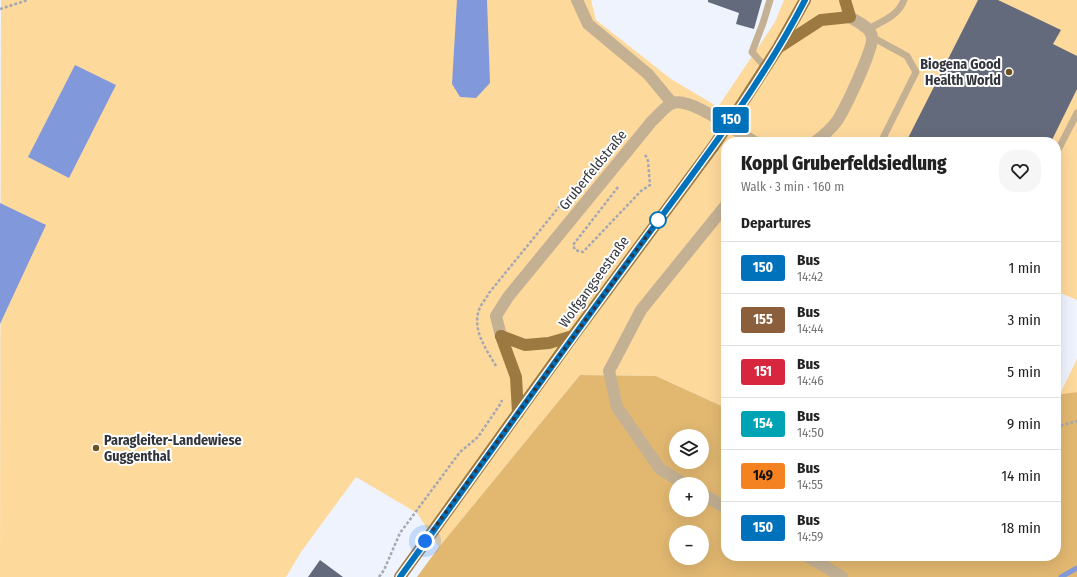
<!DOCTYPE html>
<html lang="en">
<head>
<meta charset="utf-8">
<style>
  body { margin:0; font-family:"Fira Sans Condensed",sans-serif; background:#f6f6f6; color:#222; height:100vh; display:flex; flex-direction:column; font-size:15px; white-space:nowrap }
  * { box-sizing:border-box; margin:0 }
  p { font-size:13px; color:#767676 }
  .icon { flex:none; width:22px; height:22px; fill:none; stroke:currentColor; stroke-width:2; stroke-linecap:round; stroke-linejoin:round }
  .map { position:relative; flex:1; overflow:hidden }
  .details { position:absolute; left:721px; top:137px; width:340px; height:424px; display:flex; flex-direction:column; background:#fff; border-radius:16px; box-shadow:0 4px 16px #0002 }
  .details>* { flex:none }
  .badge { padding:0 8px; border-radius:3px; font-size:14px; line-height:26px }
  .controls { position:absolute; left:669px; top:429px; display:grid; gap:8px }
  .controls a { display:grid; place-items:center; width:40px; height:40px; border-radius:50%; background:#fff; box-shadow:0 4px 16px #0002; font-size:20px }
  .you { position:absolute; width:20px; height:20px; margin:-10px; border:3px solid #fff; border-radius:50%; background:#1a73e8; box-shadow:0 0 0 6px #1a73e833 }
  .map>.badge { position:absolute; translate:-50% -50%; box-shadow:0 0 0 2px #fff }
  h2 { padding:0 20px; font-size:15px; line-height:36px }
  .round { display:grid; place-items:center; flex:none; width:42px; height:42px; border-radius:16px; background:#f6f6f6 }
  .headline { display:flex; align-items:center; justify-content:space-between; height:68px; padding:0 20px }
  h1 { font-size:19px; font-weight:800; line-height:30px }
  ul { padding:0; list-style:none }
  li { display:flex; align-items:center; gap:12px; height:52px; padding:0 20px; border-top:1px solid #e0e0e0 }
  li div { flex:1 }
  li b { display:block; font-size:15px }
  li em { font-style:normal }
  li .badge { min-width:44px; font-weight:700; text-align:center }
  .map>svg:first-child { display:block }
  .green { fill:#fed99c }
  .forest { fill:#e2b871; fill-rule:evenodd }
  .water { fill:#8198db }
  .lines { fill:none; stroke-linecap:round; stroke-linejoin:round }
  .stream { stroke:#8198db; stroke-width:5 }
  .building { fill:#636a7b }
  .path { stroke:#a4a8b2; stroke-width:2.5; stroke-dasharray:3 2; stroke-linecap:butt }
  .lane { stroke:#c4b194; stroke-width:7 }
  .street { stroke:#c4b194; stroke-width:12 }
  .primary { stroke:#9b7940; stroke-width:12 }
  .primary-bridge { stroke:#9b7940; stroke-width:12 }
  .line-casing { stroke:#fff; stroke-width:9 }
  .line { stroke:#0072bc; stroke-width:6 }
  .walk { stroke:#33353d; stroke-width:4; stroke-dasharray:0 7.2 }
  .poi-dot { fill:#6c5223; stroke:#fff; stroke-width:1.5 }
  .stop-dot { fill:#fff; stroke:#0072bc; stroke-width:2 }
  .labels { text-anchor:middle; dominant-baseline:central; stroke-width:4; stroke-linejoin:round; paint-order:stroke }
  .poi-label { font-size:14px; font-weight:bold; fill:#33353d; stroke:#fff; text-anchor:end }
  .street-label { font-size:14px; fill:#33353d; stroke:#fff }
</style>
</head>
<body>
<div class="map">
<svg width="1077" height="577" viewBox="0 0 1077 577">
  <rect width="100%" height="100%" fill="#eef3fe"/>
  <g class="green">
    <polygon points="1,0 591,0 596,20 671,79 718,107 775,22 784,0 1077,0 1077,300 1056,291 1056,142 726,142 726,408 656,376 580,375 439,547 417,513 356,477 301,552 286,577 0,577"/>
    <polygon points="1077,359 1077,392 1059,396"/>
  </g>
  <path class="forest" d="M580,375L656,376L726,408V556H1056V395L1077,392V577H417L439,547ZM676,436H702V462H676ZM676,484H702V510H676ZM676,532H702V558H676Z"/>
  <g class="water">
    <polygon points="457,0 487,0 490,83 476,98 460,97 452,84"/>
    <polygon points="75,65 116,85 69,178 28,157"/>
    <polygon points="0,203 46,225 0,324"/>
  </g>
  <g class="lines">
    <polyline class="stream" points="1061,577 1077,568"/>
  </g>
  <g class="building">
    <polygon points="708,0 762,0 754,29 736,24 739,13 708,2"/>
    <polygon points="978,0 998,0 1061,30 1053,44 1077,56 1077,89 1051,142 906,142"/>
    <polygon points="320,560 343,577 308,577"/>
  </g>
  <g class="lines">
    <g class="path">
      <polyline points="0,9 28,0"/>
      <polyline points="618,187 573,245 575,250 583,252 641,191 650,185 648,161 645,154"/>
      <path d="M496,366C486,349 472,330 479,310C481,304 486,299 489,293L615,138H620"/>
      <polyline points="1056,427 1077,421"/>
      <polyline points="379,577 384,570 400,533 460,452 478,437 501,403 502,400"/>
    </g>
    <g class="lane">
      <path d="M868,29C883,21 898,16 904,0"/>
      <polyline points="872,37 907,56 916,72 881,142"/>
      <polyline points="766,68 752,52 763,23 770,0"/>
      <polyline points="1056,154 1077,113"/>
    </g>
    <g class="street">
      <polyline points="577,0 588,24 648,74 672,103"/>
      <path d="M815,142C823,136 831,129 837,121C845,109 874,48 872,37C871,27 857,22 850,17"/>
      <path d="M501,336L496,316L508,297L652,121C658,116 666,105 673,103C692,97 737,133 755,142"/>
      <polyline points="685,484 660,469 617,407 609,371 641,310 726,205"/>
      <polyline points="702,494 726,508"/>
      <polyline points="807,556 842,577"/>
    </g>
    <g class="primary">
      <polyline points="781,46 821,20 850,17 845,0"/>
      <polyline points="736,113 778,48 805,0"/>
      <polyline points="501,336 516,377 518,413"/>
      <polyline points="501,336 525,345 549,343 573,336"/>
      <polyline points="400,577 573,336 713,147"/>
    </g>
    <polyline class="primary-bridge" points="713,147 736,113"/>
  </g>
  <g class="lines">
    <defs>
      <path id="line" d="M400,577C478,470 554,362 633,255C693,173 758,91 805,0"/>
    </defs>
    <use href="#line" class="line-casing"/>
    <use href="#line" class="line"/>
    <polyline class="walk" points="425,541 659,219 658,220"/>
  </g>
  <g class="poi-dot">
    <circle cx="1009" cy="72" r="4"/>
    <circle cx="96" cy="448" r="4"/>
  </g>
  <circle class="stop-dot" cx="658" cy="220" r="8"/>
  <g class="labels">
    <g class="poi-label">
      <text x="1001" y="64">Biogena Good<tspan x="1001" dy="16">Health World</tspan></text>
      <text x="104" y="440" text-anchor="start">Paragleiter-Landewiese<tspan x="104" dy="16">Guggenthal</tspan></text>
    </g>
    <g class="street-label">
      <text transform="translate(593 170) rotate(-51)">Gruberfeldstraße</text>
      <text transform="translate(594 282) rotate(-54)">Wolfgangseestraße</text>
    </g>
  </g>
</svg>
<div class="controls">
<a><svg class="icon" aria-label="layers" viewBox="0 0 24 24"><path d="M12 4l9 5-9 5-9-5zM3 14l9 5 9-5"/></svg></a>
<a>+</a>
<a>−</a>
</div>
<div class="you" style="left:425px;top:541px"></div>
<b class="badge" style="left:731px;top:120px;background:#0072bc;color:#fff">150</b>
<section class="details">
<div class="headline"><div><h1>Koppl Gruberfeldsiedlung</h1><p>Walk · 3 min · 160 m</p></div><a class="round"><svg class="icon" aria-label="heart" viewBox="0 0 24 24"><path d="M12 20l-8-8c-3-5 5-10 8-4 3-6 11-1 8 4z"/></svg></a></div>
<h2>Departures</h2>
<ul>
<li><span class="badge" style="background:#0072bc;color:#fff">150</span><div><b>Bus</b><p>14:42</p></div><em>1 min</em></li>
<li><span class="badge" style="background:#8b5e3c;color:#fff">155</span><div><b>Bus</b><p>14:44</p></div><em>3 min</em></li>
<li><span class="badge" style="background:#d7263d;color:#fff">151</span><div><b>Bus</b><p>14:46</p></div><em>5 min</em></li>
<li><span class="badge" style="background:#00a3b4;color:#fff">154</span><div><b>Bus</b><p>14:50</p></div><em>9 min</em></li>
<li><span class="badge" style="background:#f58220;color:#111">149</span><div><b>Bus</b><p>14:55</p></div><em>14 min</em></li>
<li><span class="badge" style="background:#0072bc;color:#fff">150</span><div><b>Bus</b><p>14:59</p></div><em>18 min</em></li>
</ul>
</section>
</div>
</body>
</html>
